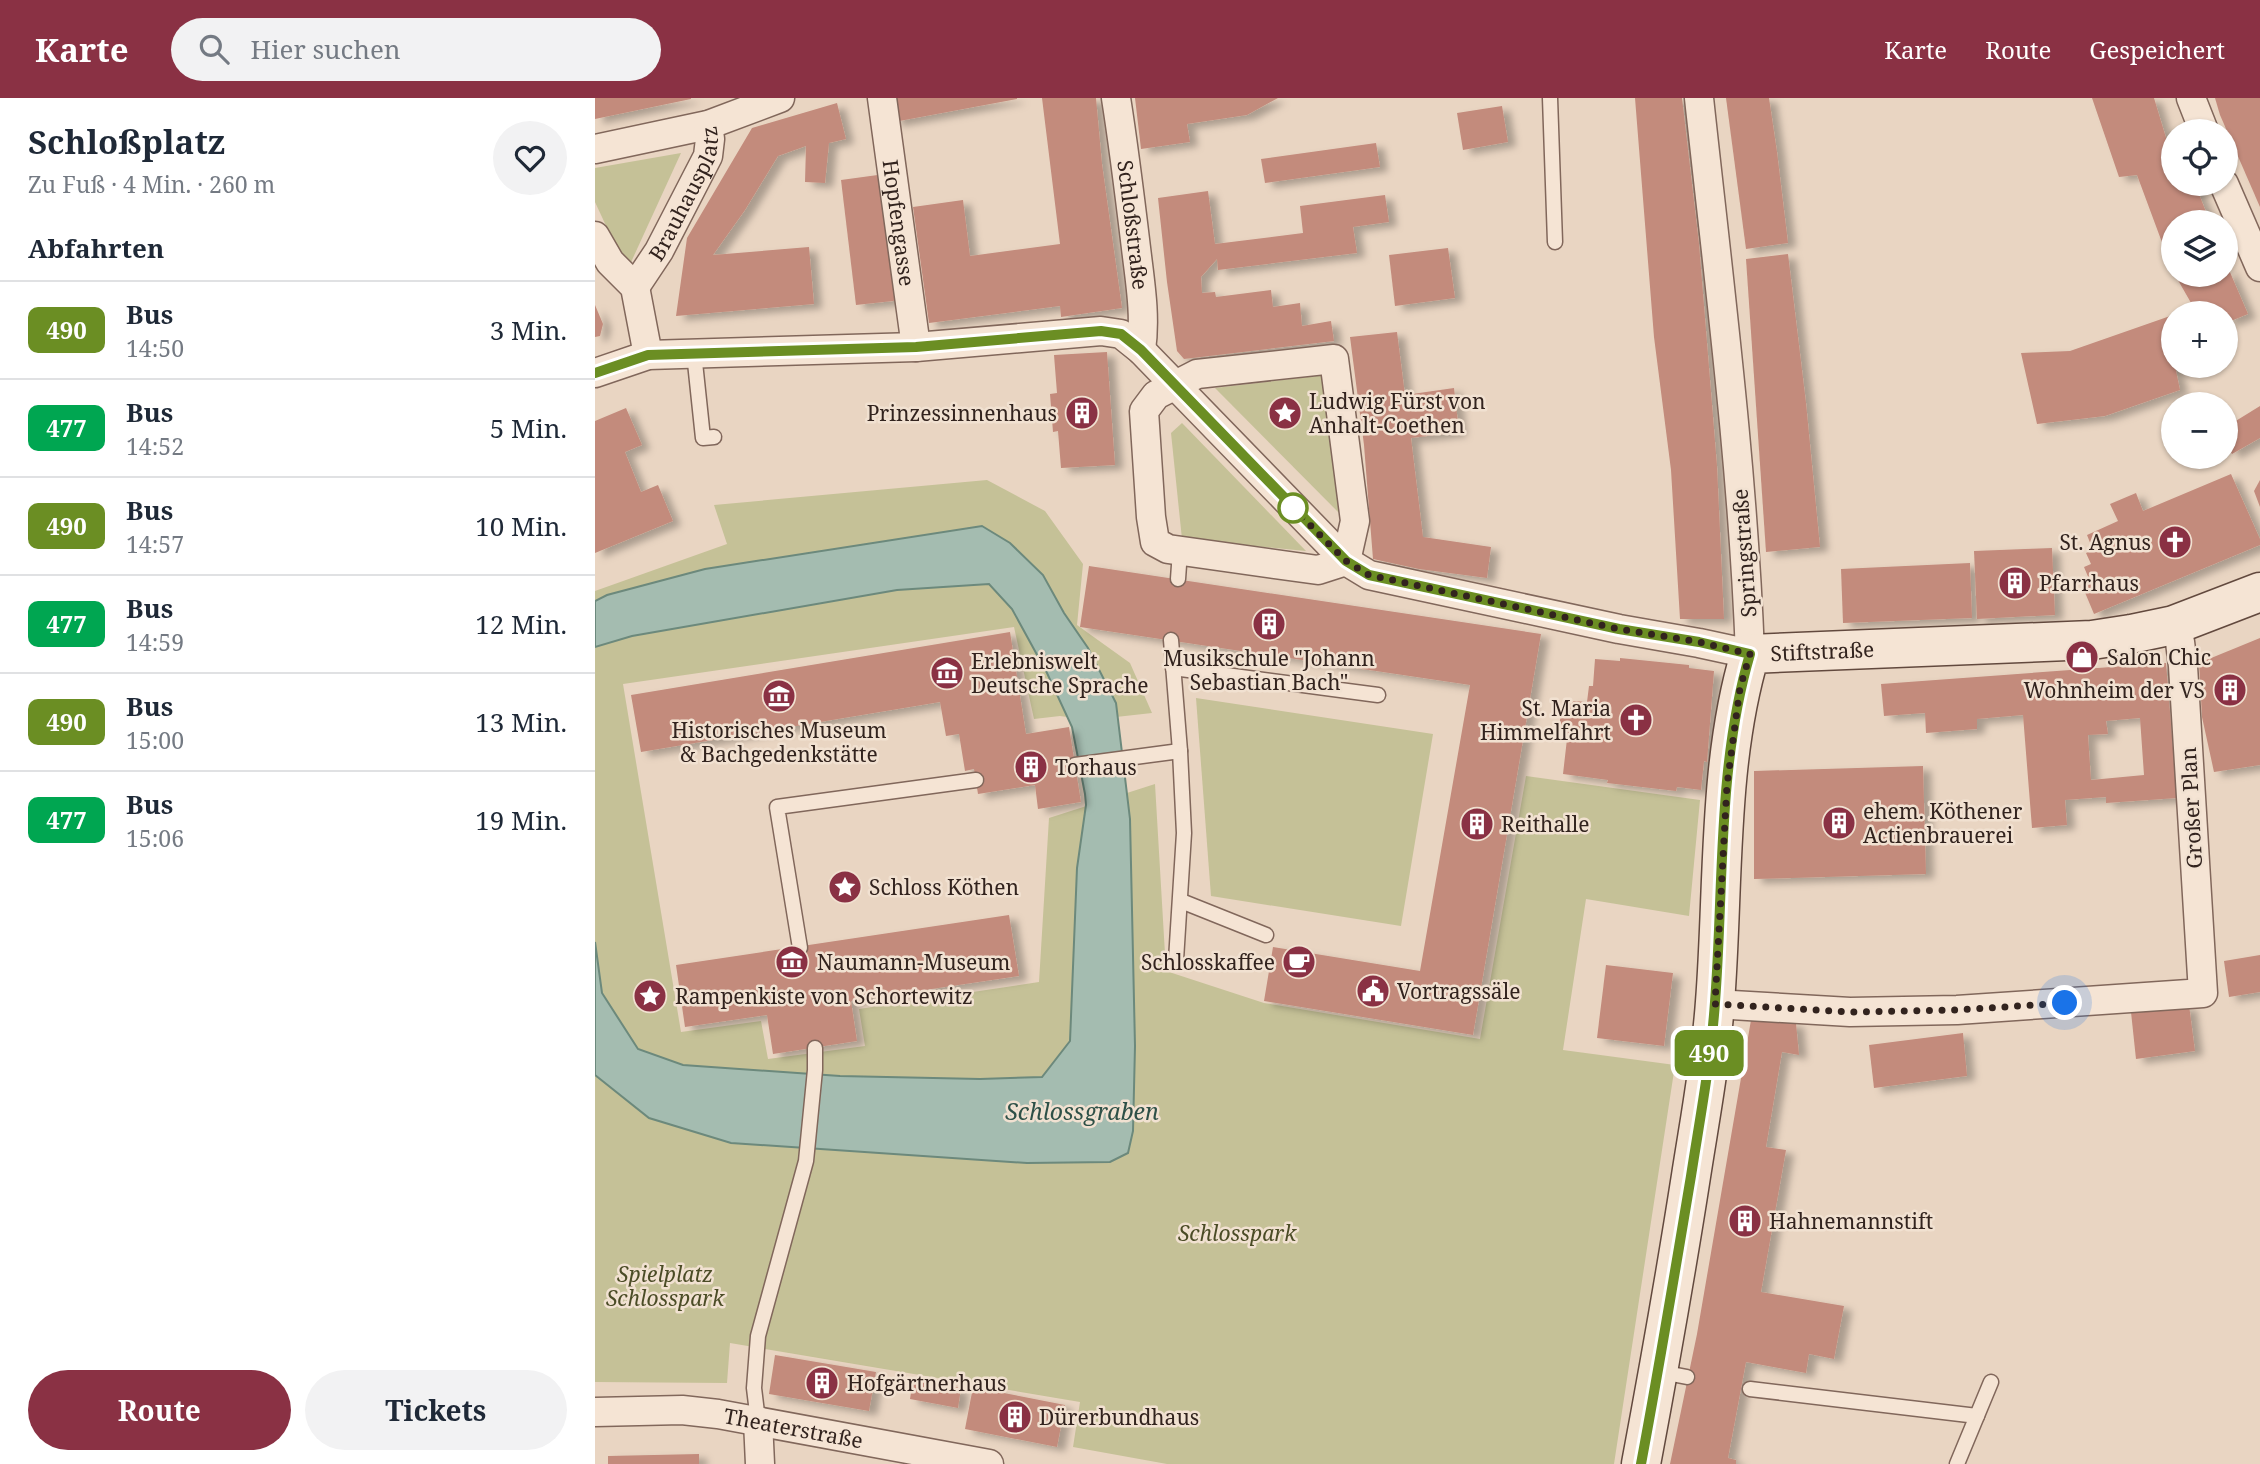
<!DOCTYPE html>
<html lang="de">
<head>
<meta charset="utf-8">
<style>
  body { margin:0; font-family:"Noto Serif",serif; background:#f2f2f3; color:#1f2937; height:100vh; display:flex; flex-direction:column; font-size:26px; white-space:nowrap }
  * { box-sizing:border-box; margin:0 }
  p { font-size:23px; color:#747a83 }
  .icon { flex:none; width:38px; height:38px; fill:none; stroke:currentColor; stroke-width:2; stroke-linecap:round; stroke-linejoin:round }
  .map { position:relative; flex:1; overflow:hidden }
  .panel { display:flex; flex-direction:column; background:#fff; width:595px }
  .panel>* { flex:none }
  .badge { padding:0 14px; border-radius:10px; font-size:24px; line-height:46px }
  .fabs { position:absolute; left:1566px; top:21px; display:grid; gap:14px }
  .fabs a { display:grid; place-items:center; width:77px; height:77px; border-radius:50%; background:#fff; box-shadow:0 2px 5px #0004; font-size:35px }
  .you { position:absolute; width:35px; height:35px; margin:-18px; border:5px solid #fff; border-radius:50%; background:#1a73e8; box-shadow:0 0 0 10px #1a73e833 }
  .map>.badge { position:absolute; translate:-50% -50%; box-shadow:0 0 0 4px #fff }
  h2 { padding:0 28px; font-size:26px; line-height:63px }
  .round { display:grid; place-items:center; flex:none; width:74px; height:74px; border-radius:37px; background:#f2f2f3 }
  .headline { display:flex; align-items:center; justify-content:space-between; height:119px; padding:0 28px }
  h1 { font-size:33px; font-weight:700; line-height:52px }
  .action { display:flex; gap:14px; margin-top:auto; padding:14px 28px }
  .action a { flex:1; height:80px; border-radius:42px; background:#8a3144; color:#fff; font-size:28px; font-weight:700; line-height:80px; text-align:center }
  .action a+a { background:#f2f2f3; color:#1f2937 }
  ul { padding:0; list-style:none }
  li { display:flex; align-items:center; gap:21px; height:98px; padding:0 28px; border-top:2px solid #e0e1e3 }
  li div { flex:1 }
  li b { display:block; font-size:26px }
  li em { font-style:normal }
  li .badge { min-width:77px; font-weight:700; text-align:center }
  header { display:flex; align-items:center; gap:42px; box-sizing:border-box; height:98px; padding:0 35px; background:#8a3144; color:#fff }
  header strong { font-size:33px }
  nav { display:flex; gap:38px; margin-inline-start:auto; font-size:24px }
  .search { width:490px; height:63px; background:#f2f2f3; display:flex; align-items:center; gap:18px; box-sizing:border-box; padding:0 24px; border-radius:38px; color:#747a83; font-size:26px }
  main { display:flex; flex:1; min-height:0 }
  .map>svg:first-child { display:block }
  .green { fill:#c5c197 }
  .water { fill:#a4bcb0; stroke:#6c897c; stroke-width:2 }
  .building { fill:#c38b7c; fill-rule:evenodd; filter:url(#shadow) }
  .lines { fill:none; stroke-linecap:round; stroke-linejoin:round }
  .service-casing { stroke:#81675b; stroke-width:17 }
  .minor-casing { stroke:#81675b; stroke-width:31 }
  .secondary-casing { stroke:#62493e; stroke-width:41 }
  .service { stroke:#f5e4d4; stroke-width:14 }
  .minor { stroke:#f5e4d4; stroke-width:28 }
  .secondary { stroke:#f5e4d4; stroke-width:38 }
  .line-casing { stroke:#fff; stroke-width:16 }
  .line { stroke:#6b8e23; stroke-width:10 }
  .walk { stroke:#32231e; stroke-width:7; stroke-dasharray:0 12.6 }
  .stop-dot { fill:#fff; stroke:#6b8e23; stroke-width:3.5 }
  .labels { text-anchor:middle; dominant-baseline:central; stroke-width:5; stroke-linejoin:round; paint-order:stroke }
  .street-label { font-size:21px; fill:#32231e; stroke:#f1e1d1 }
  .poi-label { font-size:21px; fill:#32231e; stroke:#f1e1d1; text-anchor:start }
  .park-label { font-size:21px; font-style:italic; fill:#4b4c26; stroke:#f1e1d1 }
  .water-label { font-size:23px; font-style:italic; fill:#2e5047; stroke:#f1e1d1 }
</style>
</head>
<body>
<header>
<strong>Karte</strong>
<div class="search"><svg class="icon" aria-label="search" viewBox="0 0 24 24"><circle cx="10" cy="10" r="6"/><path d="M15 15l6 6"/></svg>Hier suchen</div>
<nav><a>Karte</a><a>Route</a><a>Gespeichert</a></nav>
</header>
<main>
<section class="panel">
<div class="headline"><div><h1>Schloßplatz</h1><p>Zu Fuß · 4 Min. · 260 m</p></div><a class="round"><svg class="icon" aria-label="heart" viewBox="0 0 24 24"><path d="M12 20l-8-8c-3-5 5-10 8-4 3-6 11-1 8 4z"/></svg></a></div>
<h2>Abfahrten</h2>
<ul>
<li><span class="badge" style="background:#6b8e23;color:#fff">490</span><div><b>Bus</b><p>14:50</p></div><em>3 Min.</em></li>
<li><span class="badge" style="background:#00a651;color:#fff">477</span><div><b>Bus</b><p>14:52</p></div><em>5 Min.</em></li>
<li><span class="badge" style="background:#6b8e23;color:#fff">490</span><div><b>Bus</b><p>14:57</p></div><em>10 Min.</em></li>
<li><span class="badge" style="background:#00a651;color:#fff">477</span><div><b>Bus</b><p>14:59</p></div><em>12 Min.</em></li>
<li><span class="badge" style="background:#6b8e23;color:#fff">490</span><div><b>Bus</b><p>15:00</p></div><em>13 Min.</em></li>
<li><span class="badge" style="background:#00a651;color:#fff">477</span><div><b>Bus</b><p>15:06</p></div><em>19 Min.</em></li>
</ul>
<div class="action"><a>Route</a><a>Tickets</a></div>
</section>
<div class="map">
<svg width="1665" height="1366" viewBox="0 0 1665 1366">
  <defs>
    <filter id="shadow"><feDropShadow dx="8" dy="4.5" stdDeviation="3.5" flood-color="#0004"/></filter>
  </defs>
  <rect width="100%" height="100%" fill="#e9d5c2"/>
  <g class="green">
    <polygon points="86,55 32,173 0,104 0,70"/>
    <polygon points="729,277 748,419 620,290"/>
    <polygon points="587,325 711,453 587,441 576,335"/>
    <polygon points="392,382 450,413 488,466 482,527 535,565 557,615 494,622 465,618 439,621 419,529 28,586 86,934 166,923 173,961 270,948 264,911 444,884 454,720 560,686 571,873 669,905 885,941 931,678 1105,702 1094,818 991,801 968,952 1080,967 1019,1366 572,1366 478,1349 485,1304 135,1245 132,1285 0,1284 0,493 132,446 119,407"/>
    <polygon points="601,600 838,636 806,828 616,798"/>
  </g>
  <polygon class="water" points="387,428 415,445 448,477 469,515 493,550 521,605 535,721 540,948 538,1033 533,1055 515,1064 432,1065 136,1045 54,1020 0,977 0,844 7,895 43,951 88,967 245,978 385,981 447,979 475,943 482,770 491,707 490,696 477,629 452,575 417,511 394,486 302,492 37,538 0,549 0,503 12,497 110,471"/>
  <g class="building">
    <polygon points="0,0 96,0 96,1 0,21"/>
    <polygon points="295,0 422,0 422,1 299,24"/>
    <polygon points="447,0 501,0 507,66 527,210 466,219 465,208 334,225 318,109 368,102 375,158 465,146"/>
    <polygon points="540,0 683,0 652,17 592,26 595,44 546,51"/>
    <polygon points="1040,0 1087,0 1104,146 1122,368 1129,521 1085,521 1076,372 1059,239"/>
    <polygon points="1131,0 1174,0 1182,54 1193,145 1151,151"/>
    <polygon points="1497,0 1559,0 1578,63 1578,86 1600,86 1615,124 1578,124 1578,174 1542,77 1524,79"/>
    <polygon points="1620,0 1665,0 1665,109 1625,17"/>
    <polygon points="242,5 251,41 234,45 230,85 210,84 211,48 183,58 150,112 118,157 214,149 219,206 81,218 92,140 157,30"/>
    <polygon points="907,8 913,44 868,52 862,15"/>
    <polygon points="781,45 785,69 670,85 666,61"/>
    <polygon points="290,76 307,202 261,207 246,82"/>
    <polygon points="613,93 620,146 708,135 705,108 790,97 794,124 758,129 762,155 623,172 622,161 606,179 607,195 620,194 621,199 676,192 678,209 705,205 707,228 736,223 739,243 589,261 582,253 572,184 563,100"/>
    <polygon points="853,150 860,200 800,208 794,157"/>
    <polygon points="1193,156 1211,305 1225,449 1171,454 1151,161"/>
    <polygon points="1631,165 1653,216 1631,225 1631,215 1585,215 1599,210 1580,177 1631,177"/>
    <polygon points="0,207 8,226 5,238 0,239"/>
    <polygon points="1578,217 1578,243 1575,244 1578,268 1580,268 1585,292 1510,318 1442,326 1426,255 1475,253"/>
    <polygon points="802,234 810,297 859,290 864,334 816,340 828,439 896,449 892,480 824,471 778,461 769,347 755,239"/>
    <polygon points="512,254 520,367 466,370 463,333 458,334 455,296 462,295 459,257"/>
    <polygon points="1665,308 1665,340 1637,356 1631,346 1631,329"/>
    <polygon points="31,310 47,347 30,354 46,394 63,387 78,423 0,455 0,323"/>
    <polygon points="1636,376 1665,441 1665,447 1499,516 1486,485 1494,481 1489,469 1496,466 1491,455 1498,452 1492,437 1523,423 1515,406 1541,395 1548,413"/>
    <polygon points="1665,382 1665,409 1659,393"/>
    <polygon points="1457,450 1460,517 1382,521 1379,453"/>
    <polygon points="1375,465 1377,520 1248,525 1246,471"/>
    <polygon points="494,468 946,536 878,937 669,903 678,849 825,873 875,587 485,529"/>
    <polygon points="415,534 431,636 474,629 486,704 443,711 440,687 383,696 379,671 370,673 364,636 351,638 345,604 46,654 36,597"/>
    <polygon points="1665,540 1665,667 1619,674 1607,619 1604,565"/>
    <polygon points="1025,560 1094,567 1094,570 1119,573 1112,664 1109,663 1106,692 1082,689 1081,693 1012,685 1013,682 968,676 972,641 964,631 966,613 979,603 992,604 994,588 998,588 1000,561 1025,563"/>
    <path d="M1571,565L1582,700L1511,705V699L1470,702L1472,727L1437,730L1428,617L1382,621V631L1331,635L1330,615L1289,618L1286,586ZM1545,620L1549,677L1496,682L1493,637L1513,636L1511,623Z"/>
    <polygon points="1328,668 1331,776 1159,781 1159,673"/>
    <polygon points="414,817 424,878 256,903 262,943 178,956 172,917 90,929 81,867"/>
    <polygon points="1665,857 1665,894 1634,899 1629,863"/>
    <polygon points="1011,867 1078,875 1069,948 1002,940"/>
    <polygon points="1594,907 1600,953 1541,961 1536,914"/>
    <polygon points="1156,922 1201,925 1204,957 1187,954 1171,1049 1191,1052 1166,1194 1249,1208 1239,1261 1214,1256 1211,1275 1151,1264 1133,1360 1141,1362 1141,1366 1075,1366 1102,1236"/>
    <polygon points="1368,935 1372,978 1279,990 1274,947"/>
    <polygon points="180,1257 281,1274 274,1313 174,1296"/>
    <polygon points="318,1281 366,1290 363,1310 315,1301"/>
    <polygon points="378,1289 470,1307 462,1349 370,1331"/>
    <polygon points="104,1356 104,1366 13,1366 13,1358"/>
  </g>
  <g class="lines">
    <defs>
      <g id="service">
        <polyline points="955,0 960,144"/>
        <polyline points="99,255 108,340 119,339"/>
        <polyline points="583,481 585,453"/>
        <polyline points="576,542 585,653 589,735 581,862"/>
        <polyline points="578,570 783,597"/>
        <polyline points="480,667 585,653"/>
        <polyline points="586,803 671,837"/>
        <polyline points="205,850 182,709 381,682"/>
        <polyline points="1066,1274 1092,1279"/>
        <polyline points="1155,1291 1382,1318"/>
        <polyline points="163,1323 159,1290 163,1238 211,1063 220,972 220,950"/>
        <polyline points="1362,1366 1396,1284"/>
      </g>
      <g id="minor">
        <path id="s1" d="M287,0L321,249"/>
        <path id="s2" d="M521,0C529,50 535,100 541,150C545,184 551,218 546,252"/>
        <polyline points="1596,0 1609,33"/>
        <polyline points="0,51 113,27 185,0"/>
        <polyline points="1629,86 1665,169"/>
        <polyline points="0,138 15,164 40,189 53,257"/>
        <path id="s3" d="M40,189L64,153L113,58L115,41L113,27"/>
        <polygon points="739,261 760,423 751,463 723,472 573,451 560,444 556,419 549,313 561,297 602,276"/>
        <path d="M0,275L53,257L321,249L506,233L526,236L546,252L751,463L774,477L1024,531L1104,545L1155,556C1148,370 1124,185 1104,0"/>
        <polyline points="1120,906 1255,914 1362,912 1608,895 1588,568 1585,544 1579,527"/>
        <path id="s4" d="M0,1314L87,1312L123,1316L394,1366"/>
        <polyline points="163,1323 165,1366"/>
      </g>
      <g id="secondary">
        <path id="s5" d="M1046,1366C1064,1270 1081,1174 1096,1078C1105,1020 1116,962 1120,904C1129,790 1122,666 1155,556L1497,542L1536,536L1579,527L1665,494"/>
      </g>
    </defs>
    <use href="#service" class="service-casing"/>
    <use href="#minor" class="minor-casing"/>
    <use href="#secondary" class="secondary-casing"/>
    <use href="#service" class="service"/>
    <use href="#minor" class="minor"/>
    <use href="#secondary" class="secondary"/>
  </g>
  <g class="lines">
    <defs>
      <path id="line" d="M0,275L53,257L321,249L506,233L526,236L546,252L751,463L774,477L1024,531L1104,544L1155,556C1122,668 1129,789 1120,904C1116,962 1105,1020 1096,1078C1080,1174 1064,1270 1046,1366"/>
    </defs>
    <use href="#line" class="line-casing"/>
    <use href="#line" class="line"/>
    <polyline class="walk" points="698,410 751,463 774,477 1024,531 1104,544 1155,556 1145,590 1132,687 1120,906 1255,914 1362,912 1470,905"/>
  </g>
  <defs>
    <symbol id="building-disc" viewBox="-11 -11 22 22"><circle r="9.5" fill="#8a3144" stroke="#f1e1d1"/><path d="M-4-6H4V6H1V3H-1V6H-4ZM-2.5-4.3h1.7v1.8h-1.7ZM.8-4.3h1.7v1.8H.8ZM-2.5-1h1.7V.8h-1.7ZM.8-1h1.7V.8H.8Z" fill="#fff"/></symbol>
    <symbol id="sight-disc" viewBox="-11 -11 22 22"><circle r="9.5" fill="#8a3144" stroke="#f1e1d1"/><path d="M0-6L1.8-2.2L6-1.7L2.9 1.2L3.7 5.4L0 3.3L-3.7 5.4L-2.9 1.2L-6-1.7L-1.8-2.2Z" fill="#fff"/></symbol>
    <symbol id="church-disc" viewBox="-11 -11 22 22"><circle r="9.5" fill="#8a3144" stroke="#f1e1d1"/><path d="M-1.2-6h2.4v3.5h3.3v2.4h-3.3V6h-2.4V-.1h-3.3v-2.4h3.3Z" fill="#fff"/></symbol>
    <symbol id="shop-disc" viewBox="-11 -11 22 22"><circle r="9.5" fill="#8a3144" stroke="#f1e1d1"/><path d="M-5-2.5h2.3a2.7 3.5 0 0 1 5.4 0H5L5.5 6h-11ZM-1.5-2.5h3a1.5 2.3 0 0 0-3 0Z" fill="#fff"/></symbol>
    <symbol id="museum-disc" viewBox="-11 -11 22 22"><circle r="9.5" fill="#8a3144" stroke="#f1e1d1"/><path d="M0-6L6-3V-2H-6V-3ZM-5-1h2V3h-2ZM-1-1h2V3h-2ZM3-1h2V3H3ZM-6 4H6V6H-6Z" fill="#fff"/></symbol>
    <symbol id="cafe-disc" viewBox="-11 -11 22 22"><circle r="9.5" fill="#8a3144" stroke="#f1e1d1"/><path d="M-5.5-4.5H6V0H3Q3 3.5 0 3.5H-2.5Q-5.5 3.5-5.5 0ZM3-3.2v2h1.7v-2ZM-6 4.5H4V6H-6Z" fill="#fff"/></symbol>
    <symbol id="civic-disc" viewBox="-11 -11 22 22"><circle r="9.5" fill="#8a3144" stroke="#f1e1d1"/><path d="M-.6-6.5H3V-4.5H.6V-3L4-1V1h2V6H-6V1h2V-1L-.6-3ZM-1.2 2.5V6h2.4V2.5Z" fill="#fff"/></symbol>
  </defs>
  <g fill-rule="evenodd">
    <use href="#building-disc" x="468" y="296" width="38" height="38"/>
    <use href="#sight-disc" x="671" y="296" width="38" height="38"/>
    <use href="#church-disc" x="1561" y="425" width="38" height="38"/>
    <use href="#building-disc" x="1401" y="466" width="38" height="38"/>
    <use href="#building-disc" x="655" y="507" width="38" height="38"/>
    <use href="#shop-disc" x="1468" y="540" width="38" height="38"/>
    <use href="#museum-disc" x="333" y="556" width="38" height="38"/>
    <use href="#building-disc" x="1616" y="573" width="38" height="38"/>
    <use href="#museum-disc" x="165" y="579" width="38" height="38"/>
    <use href="#church-disc" x="1022" y="603" width="38" height="38"/>
    <use href="#building-disc" x="417" y="650" width="38" height="38"/>
    <use href="#building-disc" x="1225" y="706" width="38" height="38"/>
    <use href="#building-disc" x="863" y="707" width="38" height="38"/>
    <use href="#sight-disc" x="231" y="770" width="38" height="38"/>
    <use href="#museum-disc" x="178" y="845" width="38" height="38"/>
    <use href="#cafe-disc" x="685" y="845" width="38" height="38"/>
    <use href="#civic-disc" x="759" y="874" width="38" height="38"/>
    <use href="#sight-disc" x="36" y="879" width="38" height="38"/>
    <use href="#building-disc" x="1131" y="1104" width="38" height="38"/>
    <use href="#building-disc" x="208" y="1266" width="38" height="38"/>
    <use href="#building-disc" x="401" y="1300" width="38" height="38"/>
  </g>
  <circle class="stop-dot" cx="698" cy="410" r="14"/>
  <g class="labels">
    <g class="street-label">
      <text stroke="none"><textPath href="#s3" startOffset="107">Brauhausplatz</textPath></text>
      <text stroke="none"><textPath href="#s1" startOffset="126">Hopfengasse</textPath></text>
      <text stroke="none"><textPath href="#s2" startOffset="128">Schloßstraße</textPath></text>
      <text transform="translate(1149 455) rotate(-94)">Springstraße</text>
      <text stroke="none"><textPath href="#s5" startOffset="891">Stiftstraße</textPath></text>
      <text transform="translate(1596 710) rotate(-93)">Großer Plan</text>
      <text stroke="none"><textPath href="#s4" startOffset="200">Theaterstraße</textPath></text>
    </g>
    <g class="poi-label">
      <text x="714" y="303">Ludwig Fürst von<tspan x="714" dy="24">Anhalt-Coethen</tspan></text>
      <text x="462" y="315" text-anchor="end">Prinzessinnenhaus</text>
      <text x="1556" y="444" text-anchor="end">St. Agnus</text>
      <text x="1444" y="485">Pfarrhaus</text>
      <text x="1512" y="559">Salon Chic</text>
      <text x="674" y="560" text-anchor="middle">Musikschule "Johann<tspan x="674" dy="24">Sebastian Bach"</tspan></text>
      <text x="376" y="563">Erlebniswelt<tspan x="376" dy="24">Deutsche Sprache</tspan></text>
      <text x="1610" y="592" text-anchor="end">Wohnheim der VS</text>
      <text x="1016" y="610" text-anchor="end">St. Maria<tspan x="1016" dy="24">Himmelfahrt</tspan></text>
      <text x="184" y="632" text-anchor="middle">Historisches Museum<tspan x="184" dy="24">&amp; Bachgedenkstätte</tspan></text>
      <text x="460" y="669">Torhaus</text>
      <text x="1268" y="713">ehem. Köthener<tspan x="1268" dy="24">Actienbrauerei</tspan></text>
      <text x="906" y="726">Reithalle</text>
      <text x="274" y="789">Schloss Köthen</text>
      <text x="222" y="864">Naumann-Museum</text>
      <text x="680" y="864" text-anchor="end">Schlosskaffee</text>
      <text x="802" y="893">Vortragssäle</text>
      <text x="80" y="898">Rampenkiste von Schortewitz</text>
      <text x="1174" y="1123">Hahnemannstift</text>
      <text x="252" y="1285">Hofgärtnerhaus</text>
      <text x="444" y="1319">Dürerbundhaus</text>
    </g>
    <g class="park-label">
      <text x="642" y="1135">Schlosspark</text>
      <text x="70" y="1176">Spielplatz<tspan x="70" dy="24">Schlosspark</tspan></text>
    </g>
    <g class="water-label">
      <text x="487" y="1013">Schlossgraben</text>
    </g>
  </g>
</svg>
<div class="fabs">
<a><svg class="icon" aria-label="locate" viewBox="0 0 24 24"><circle cx="12" cy="12" r="6"/><path d="M12 2v4M12 18v4M2 12h4M18 12h4"/></svg></a>
<a><svg class="icon" aria-label="layers" viewBox="0 0 24 24"><path d="M12 4l9 5-9 5-9-5zM3 14l9 5 9-5"/></svg></a>
<a>+</a>
<a>−</a>
</div>
<div class="you" style="left:1470px;top:905px"></div>
<b class="badge" style="left:1114px;top:955px;background:#6b8e23;color:#fff">490</b>
</div>
</main>
</body>
</html>
